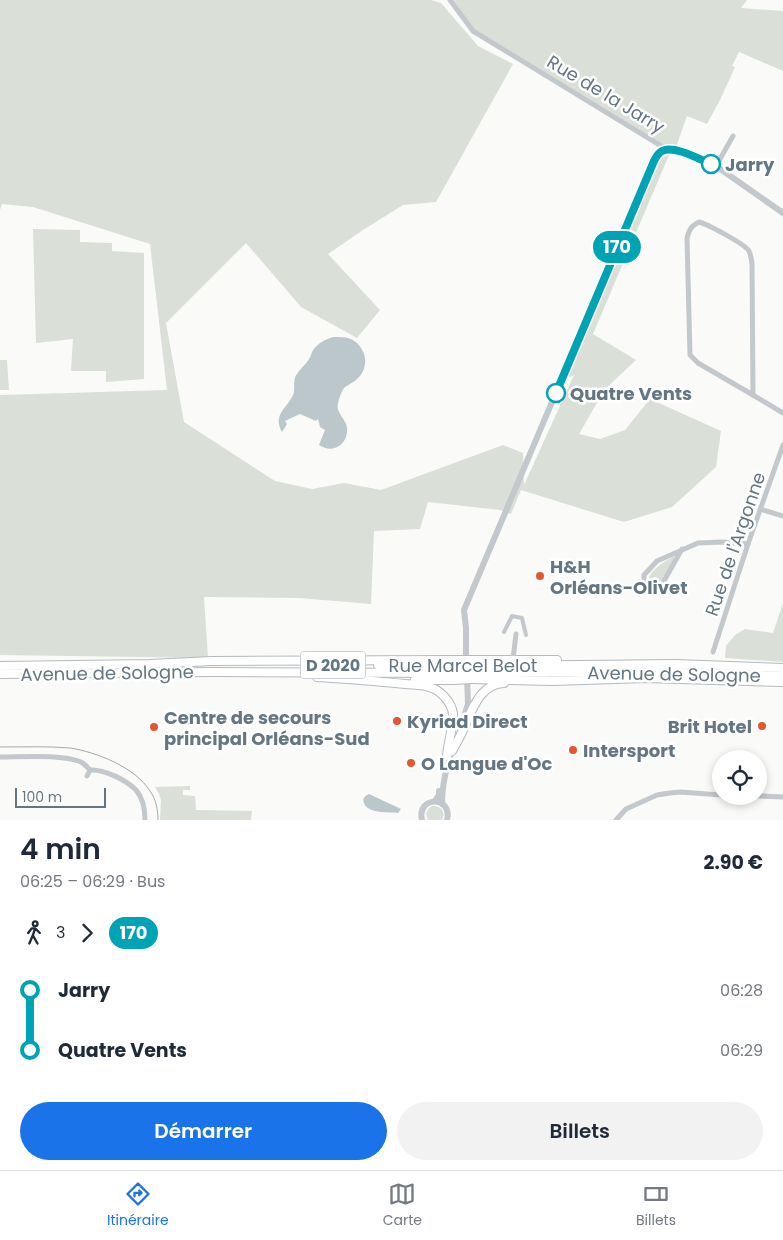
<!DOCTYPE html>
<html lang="fr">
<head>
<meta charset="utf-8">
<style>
  body { margin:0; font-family:Poppins,sans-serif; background:#f2f2f3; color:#1f2937; height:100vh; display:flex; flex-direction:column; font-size:19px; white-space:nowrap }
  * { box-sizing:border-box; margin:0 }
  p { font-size:16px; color:#747a83 }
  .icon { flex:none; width:28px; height:28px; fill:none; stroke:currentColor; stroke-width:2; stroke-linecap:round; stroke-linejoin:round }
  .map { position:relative; height:820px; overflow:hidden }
  .panel { display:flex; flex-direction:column; background:#fff; flex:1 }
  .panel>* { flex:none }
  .badge { padding:0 10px; border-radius:16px; font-size:18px; line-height:32px }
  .fabs { position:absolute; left:712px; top:750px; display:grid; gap:10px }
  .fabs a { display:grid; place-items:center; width:55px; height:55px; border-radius:50%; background:#fff; box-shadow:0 2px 8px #0003; font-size:25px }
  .scale { position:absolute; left:15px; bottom:12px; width:91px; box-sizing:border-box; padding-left:5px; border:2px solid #657683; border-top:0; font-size:14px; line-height:18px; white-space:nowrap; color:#657683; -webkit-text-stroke:4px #fff; paint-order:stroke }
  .map>.badge { position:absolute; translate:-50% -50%; box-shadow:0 0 0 2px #fff }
  .legs { display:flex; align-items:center; gap:8px; height:55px; padding:0 20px; font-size:16px }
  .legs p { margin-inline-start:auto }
  .summary { display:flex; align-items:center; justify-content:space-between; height:85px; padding:0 20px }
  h1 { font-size:28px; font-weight:600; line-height:38px }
  .cta { display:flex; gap:10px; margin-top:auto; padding:10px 20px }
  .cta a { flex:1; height:58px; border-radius:30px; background:#1a73e8; color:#fff; font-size:20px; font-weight:600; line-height:58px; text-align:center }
  .cta a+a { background:#f2f2f3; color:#1f2937 }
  ul { padding:0 20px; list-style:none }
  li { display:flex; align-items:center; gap:18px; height:60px; font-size:19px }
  li i { display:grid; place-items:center; width:8px; height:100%; margin:0 6px; background:currentColor }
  li i::after { content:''; width:12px; height:12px; margin:-6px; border:4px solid; border-radius:50%; background:#fff }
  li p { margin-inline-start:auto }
  li:first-child i { background:linear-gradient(#0000 50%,currentColor 0) }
  li:last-child i { background:linear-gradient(currentColor 50%,#0000 0) }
  .menu { display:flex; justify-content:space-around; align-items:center; height:70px; border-top:1px solid #e0e1e3; background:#fff; font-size:14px; color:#747a83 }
  .menu a { display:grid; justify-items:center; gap:2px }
  .menu .active { color:#1a73e8 }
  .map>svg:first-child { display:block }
  .green { fill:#dadfd7 }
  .water { fill:#bbc7cb }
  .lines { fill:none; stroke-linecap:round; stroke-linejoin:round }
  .primary-casing { stroke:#b5babe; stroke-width:10 }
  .pedestrian { stroke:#c3c8cc; stroke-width:4 }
  .minor { stroke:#c3c8cc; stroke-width:5 }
  .tertiary { stroke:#c3c8cc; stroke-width:6 }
  .primary { stroke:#fff; stroke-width:8 }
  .tram { stroke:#a2aab0; stroke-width:1 }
  .primary-bridge-casing { stroke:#b5babe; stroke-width:10; stroke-linecap:butt }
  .primary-bridge { stroke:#fff; stroke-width:8 }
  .line-1-casing { stroke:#fff; stroke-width:11 }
  .line-1 { stroke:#00a3b4; stroke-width:8 }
  .stop-1-dot { fill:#fff; stroke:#00a3b4; stroke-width:2.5 }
  .poi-dot { fill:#e4572e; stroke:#fff; stroke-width:2 }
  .labels { text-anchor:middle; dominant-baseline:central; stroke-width:5; stroke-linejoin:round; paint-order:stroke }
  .shield { fill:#fff; stroke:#939fa8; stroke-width:1 }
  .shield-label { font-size:16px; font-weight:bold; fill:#657683 }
  .street-label { font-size:18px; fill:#657683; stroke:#fff }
  .stop-label { font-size:18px; font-weight:bold; fill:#657683; stroke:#fff; text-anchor:start }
  .poi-label { font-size:18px; font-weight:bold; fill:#657683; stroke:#fff; text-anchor:start }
</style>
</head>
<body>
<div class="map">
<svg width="783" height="820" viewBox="0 0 783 820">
  <rect width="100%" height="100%" fill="#fafaf8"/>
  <g class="green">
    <path d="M0,0H431L441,3L478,46L513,64L436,202L403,205L363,230L328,254L380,310L357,338L301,307L246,243L166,323L184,422L275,481L312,489L344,483L381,490L503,445L523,453L524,485L574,375L565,379L649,181C654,171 657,158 669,155L593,334L636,360L605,389L579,434L600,439L625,430L650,399L721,431L716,467L672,507L624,522L521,490L511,514L500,510L428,502L420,529L374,531L371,604L299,598L204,597L208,658L0,655V395L167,390L150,244L33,207L2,204L0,210Z"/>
    <polygon points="453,0 747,0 741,8 783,11 783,71 739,52 732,66 735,67 721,98 707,124 687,116 676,147 668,147 474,30"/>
    <polygon points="33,229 80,230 80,242 112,243 112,251 144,253 144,379 106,382 106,371 71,371 73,339 36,343"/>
    <polygon points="0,360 7,360 9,390 0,390"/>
    <path d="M674,556V561L659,584L655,588L648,587C647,570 662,564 674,556Z"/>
    <polygon points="783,603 783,662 725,658 726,646 735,635 745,629 773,633"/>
    <polygon points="190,786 190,790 183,790 183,795 195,796 196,810 252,811 251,820 160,820 161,800 159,794 155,787"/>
    <path d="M432,806C441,805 446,812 442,820H428L426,813L429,808Z"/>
  </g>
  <g class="water">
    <path d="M334,337C346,337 354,337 361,348C368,358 366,372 357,379C353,383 347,385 344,388C342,391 340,396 339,399C338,403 337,407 338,410C340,415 344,419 346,424C349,432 346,443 337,447C331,450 325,449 319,445L325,430L320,427L318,419L316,421L300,414L285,421L287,424L282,432C273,415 285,410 292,397C296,391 293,384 295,378C297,372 303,367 307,362C309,359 311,356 312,352C317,343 326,339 334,337Z"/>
    <path d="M369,794L401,809L398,813C389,812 368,814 364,803C362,798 365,796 369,794Z"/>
  </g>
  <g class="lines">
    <defs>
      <g id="primary">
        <polyline points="473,660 557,660"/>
        <polyline points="378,665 453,666"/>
        <polyline points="0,666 150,664 212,661 453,660"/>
        <polyline points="473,666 676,664 783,668"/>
        <polyline points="471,673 678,672 783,676"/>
        <polyline points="0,674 214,672 453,673"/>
        <path d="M317,677C346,679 376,681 405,684C414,685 423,684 432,688C441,691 452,703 453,714C454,725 448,742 447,756"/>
        <polyline points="472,679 553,681 646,678 783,682"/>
        <polyline points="415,680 453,680"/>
        <path d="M452,751C456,744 460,737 463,730C472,711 479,684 504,683"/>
      </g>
    </defs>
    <use href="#primary" class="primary-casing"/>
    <polyline class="pedestrian" points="504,632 512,616 522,618 526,635"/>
    <g class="minor">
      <polyline points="450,0 473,31 668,150"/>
      <polyline points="716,166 733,136"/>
      <path d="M699,222C707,224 745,244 749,251C751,255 751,259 752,263L753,395L698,363L690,355L687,238C689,230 691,226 699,222Z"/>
      <polyline points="753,395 783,413"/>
      <polyline points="760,509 783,516"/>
      <polyline points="682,549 660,588 652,591 644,587 644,575 657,561 698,543 722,542 748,544"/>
      <polyline points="713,652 748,544 783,445"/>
      <polyline points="513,659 516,634"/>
      <path d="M0,757C22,757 62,754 81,762C85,764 87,767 90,770L87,776"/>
      <path d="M90,770C104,769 126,780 136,790C143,798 145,810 145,820"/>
      <polyline points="759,796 783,797"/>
      <polyline points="616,820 626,809 657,795 670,793 680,792 721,795"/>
    </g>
    <g class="tertiary">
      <polyline points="466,664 466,628 464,610 654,161 658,154 663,150 668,150 688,154 716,166 783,213"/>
      <polyline points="460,730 468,704 467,676"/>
      <polyline points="435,801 439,795 439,791"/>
      <path d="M442,804C442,785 446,768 452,751"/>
      <path d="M422,820C416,796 453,795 447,820"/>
    </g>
    <use href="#primary" class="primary"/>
    <path class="tram" d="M0,747C23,747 47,746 70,748C96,752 135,767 150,791C156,799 158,810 158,820"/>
    <defs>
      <g id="primary-bridge">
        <polyline points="453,660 473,660"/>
        <polyline points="453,666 473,666"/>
        <polyline points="453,673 471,673"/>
        <polyline points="453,680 472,679"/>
      </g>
    </defs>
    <use href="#primary-bridge" class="primary-bridge-casing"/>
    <use href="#primary-bridge" class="primary-bridge"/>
  </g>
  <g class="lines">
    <defs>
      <path id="line-1" d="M556,393L654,161C656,157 658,153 662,151C674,145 699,159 711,164"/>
    </defs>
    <use href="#line-1" class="line-1-casing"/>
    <use href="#line-1" class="line-1"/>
  </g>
  <g class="stop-1-dot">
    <circle cx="711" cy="164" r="9"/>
    <circle cx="556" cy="393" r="9"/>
  </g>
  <g class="poi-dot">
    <circle cx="540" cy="576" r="5"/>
    <circle cx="397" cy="721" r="5"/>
    <circle cx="762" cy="726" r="5"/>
    <circle cx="154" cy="727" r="5"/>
    <circle cx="573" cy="750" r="5"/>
    <circle cx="411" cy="763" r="5"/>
  </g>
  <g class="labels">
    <rect class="shield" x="300.5" y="651.5" width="65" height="27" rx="4"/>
    <g class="shield-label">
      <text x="333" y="665">D 2020</text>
    </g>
    <g class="street-label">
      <text transform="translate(606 94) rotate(31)">Rue de la Jarry</text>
      <text transform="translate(735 544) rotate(-71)">Rue de l'Argonne</text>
      <text x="463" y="665">Rue Marcel Belot</text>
      <text transform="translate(107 673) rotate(-1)">Avenue de Sologne</text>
      <text transform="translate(674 674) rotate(1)">Avenue de Sologne</text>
    </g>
    <g class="stop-label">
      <text x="725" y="164">Jarry</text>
      <text x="570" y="393">Quatre Vents</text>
    </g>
    <g class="poi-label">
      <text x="550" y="566">H&amp;H<tspan x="550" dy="21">Orléans-Olivet</tspan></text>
      <text x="164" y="717">Centre de secours<tspan x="164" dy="21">principal Orléans-Sud</tspan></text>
      <text x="407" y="721">Kyriad Direct</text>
      <text x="752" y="726" text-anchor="end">Brit Hotel</text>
      <text x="583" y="750">Intersport</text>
      <text x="421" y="763">O Langue d'Oc</text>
    </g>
  </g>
</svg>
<div class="fabs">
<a><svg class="icon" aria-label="locate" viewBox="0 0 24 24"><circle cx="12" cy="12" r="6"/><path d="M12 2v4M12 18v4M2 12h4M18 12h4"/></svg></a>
</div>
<div class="scale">100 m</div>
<b class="badge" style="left:617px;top:247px;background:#00a3b4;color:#fff">170</b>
</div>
<section class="panel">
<div class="summary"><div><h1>4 min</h1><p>06:25 – 06:29 · Bus</p></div><b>2.90 €</b></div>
<div class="legs"><svg class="icon" aria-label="walk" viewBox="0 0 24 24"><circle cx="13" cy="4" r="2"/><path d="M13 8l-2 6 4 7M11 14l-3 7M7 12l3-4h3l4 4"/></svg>3<svg class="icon" aria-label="forward" viewBox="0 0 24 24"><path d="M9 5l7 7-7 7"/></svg><b class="badge" style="background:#00a3b4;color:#fff">170</b></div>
<ul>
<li><i style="color:#00a3b4"></i><b>Jarry</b><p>06:28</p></li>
<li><i style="color:#00a3b4"></i><b>Quatre Vents</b><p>06:29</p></li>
</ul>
<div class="cta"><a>Démarrer</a><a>Billets</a></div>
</section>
<nav class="menu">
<a class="active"><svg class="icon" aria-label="directions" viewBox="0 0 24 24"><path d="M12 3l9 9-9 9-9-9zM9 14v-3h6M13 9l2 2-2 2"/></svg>Itinéraire</a>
<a><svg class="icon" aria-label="map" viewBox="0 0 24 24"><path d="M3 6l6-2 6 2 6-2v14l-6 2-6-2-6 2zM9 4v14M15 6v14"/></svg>Carte</a>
<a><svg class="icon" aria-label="tickets" viewBox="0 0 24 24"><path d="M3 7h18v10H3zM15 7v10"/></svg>Billets</a>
</nav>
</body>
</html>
